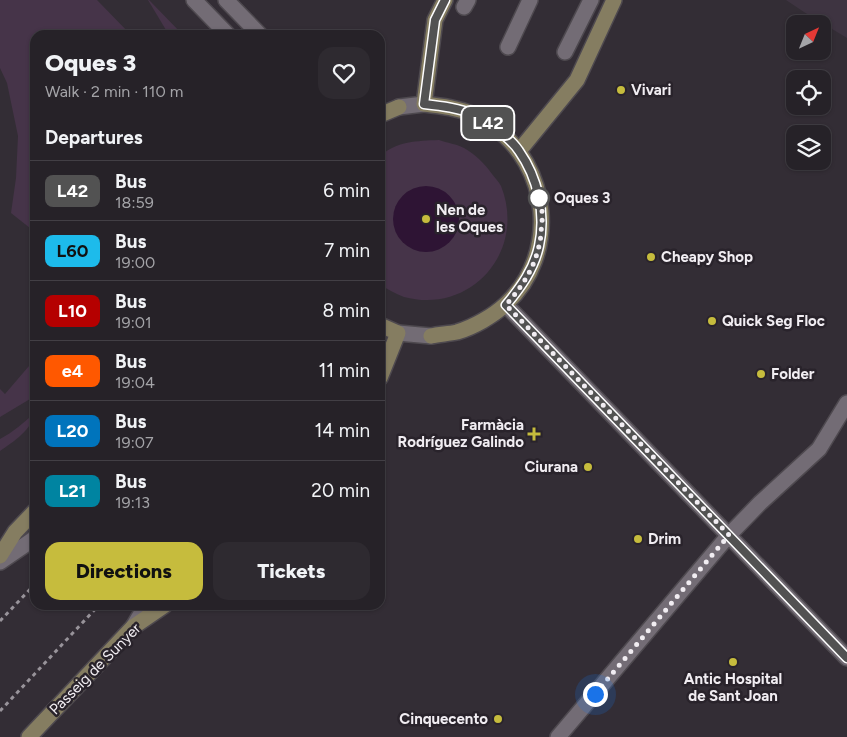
<!DOCTYPE html>
<html lang="en">
<head>
<meta charset="utf-8">
<style>
  body { margin:0; font-family:Figtree,sans-serif; background:#2e2a30; color:#f1f3f6; height:100vh; display:flex; flex-direction:column; font-size:19px; white-space:nowrap }
  * { box-sizing:border-box; margin:0 }
  p { font-size:16px; color:#a4a4a8 }
  .icon { flex:none; width:28px; height:28px; fill:none; stroke:currentColor; stroke-width:2; stroke-linecap:round; stroke-linejoin:round }
  .map { position:relative; flex:1; overflow:hidden }
  .drawer { position:absolute; left:30px; top:30px; width:355px; height:580px; display:flex; flex-direction:column; background:#262228; border-radius:15px; box-shadow:0 1px 4px #0004,0 0 0 1px #423f45 }
  .drawer>* { flex:none }
  .badge { padding:0 10px; border-radius:8px; font-size:18px; line-height:32px }
  .needle { width:32px; rotate:43deg }
  .tools { position:absolute; left:786px; top:15px; display:grid; gap:10px }
  .tools a { display:grid; place-items:center; width:45px; height:45px; border-radius:10px; background:#262228; box-shadow:0 1px 4px #0004,0 0 0 1px #423f45; font-size:25px }
  .you { position:absolute; width:25px; height:25px; margin:-12px; border:4px solid #fff; border-radius:50%; background:#1a73e8; box-shadow:0 0 0 8px #1a73e833 }
  .map>.badge { position:absolute; translate:-50% -50%; box-shadow:0 0 0 2px #fff }
  h2 { padding:0 15px; font-size:19px; line-height:45px }
  .round { display:grid; place-items:center; flex:none; width:52px; height:52px; border-radius:15px; background:#2e2a30 }
  .summary { display:flex; align-items:center; justify-content:space-between; height:85px; padding:0 15px }
  h1 { font-size:24px; font-weight:800; line-height:38px }
  .primary-button { display:flex; gap:10px; margin-top:auto; padding:10px 15px }
  .primary-button a { flex:1; height:58px; border-radius:15px; background:#c6bc3d; color:#111; font-size:20px; font-weight:800; line-height:58px; text-align:center }
  .primary-button a+a { background:#2e2a30; color:#f1f3f6 }
  ul { padding:0; list-style:none }
  li { display:flex; align-items:center; gap:15px; height:60px; padding:0 15px; border-top:1px solid #423f45 }
  li div { flex:1 }
  li b { display:block; font-size:19px }
  li em { font-style:normal }
  li .badge { min-width:55px; font-weight:700; text-align:center }
  .map>svg:first-child { display:block }
  .built { fill:#3e3441 }
  .green { fill:#463449 }
  .water { fill:#2e1434 }
  .lines { fill:none; stroke-linecap:round; stroke-linejoin:round }
  .lane-casing { stroke:#4e494f; stroke-width:18 }
  .street-casing { stroke:#4e494f; stroke-width:18 }
  .secondary-casing { stroke:#4e494f; stroke-width:18 }
  .path { stroke:#98939a; stroke-width:3; stroke-dasharray:4 4; stroke-linecap:butt }
  .lane { stroke:#736c75; stroke-width:15 }
  .street { stroke:#736c75; stroke-width:15 }
  .secondary { stroke:#857d61; stroke-width:15 }
  .line-casing { stroke:#fff; stroke-width:11 }
  .line { stroke:#525252; stroke-width:8 }
  .walk { stroke:#f1edf2; stroke-width:5; stroke-dasharray:0 9 }
  .poi-dot { fill:#c6bc3d; stroke:#29232b; stroke-width:2 }
  .stop-dot { fill:#fff; stroke:#525252; stroke-width:2.5 }
  .labels { text-anchor:middle; dominant-baseline:central; stroke-width:5; stroke-linejoin:round; paint-order:stroke }
  .poi-label { font-size:15px; font-weight:bold; fill:#f1edf2; stroke:#29232b; text-anchor:start }
  .stop-label { font-size:15px; font-weight:bold; fill:#f1edf2; stroke:#29232b; text-anchor:start }
  .street-label { font-size:15px; fill:#f1edf2; stroke:#29232b }
</style>
</head>
<body>
<div class="map">
<svg width="847" height="737" viewBox="0 0 847 737">
  <rect width="100%" height="100%" fill="#332d35"/>
  <polygon class="built" points="786,0 847,0 847,38 804,12"/>
  <g class="green">
    <polygon points="0,0 97,0 131,35 35,35 35,232 11,213 16,178 18,136 7,83 0,68"/>
    <polygon points="148,0 149,0 183,35 169,35"/>
    <path d="M439,140C447,143 457,144 464,148C475,154 485,164 492,174C495,178 499,182 501,186C527,251 471,315 404,297C396,294 388,289 380,285V156C398,141 416,141 439,140Z"/>
    <polygon points="35,359 35,396 0,417 0,389 5,394"/>
    <path d="M35,412C33,429 13,442 0,451V439C13,432 24,423 35,412Z"/>
  </g>
  <circle class="water" cx="426" cy="219" r="33"/>
  <g class="lines">
    <defs>
      <g id="lane">
        <polyline points="226,0 260,35"/>
        <polyline points="464,7 468,0"/>
        <polyline points="565,52 591,0"/>
        <polyline points="0,562 35,538"/>
        <polyline points="133,627 146,605"/>
      </g>
      <g id="street">
        <polyline points="194,0 228,35"/>
        <polyline points="508,47 530,0"/>
        <polyline points="399,107 424,104"/>
        <polyline points="506,305 847,658"/>
        <polyline points="398,333 431,336"/>
        <polyline points="558,737 729,535 760,503 819,449 847,403"/>
      </g>
      <g id="secondary">
        <polyline points="380,115 399,107"/>
        <polyline points="519,151 577,80 614,0"/>
        <polyline points="380,325 398,333 380,378"/>
        <path d="M431,336C439,334 448,334 457,332C474,327 493,316 506,304C559,255 551,165 491,125C486,122 481,118 475,115C458,108 442,106 424,104L435,20L445,0"/>
        <polyline points="0,556 15,532 35,511"/>
        <polyline points="29,737 133,627 165,605"/>
      </g>
    </defs>
    <use href="#lane" class="lane-casing"/>
    <use href="#street" class="street-casing"/>
    <use href="#secondary" class="secondary-casing"/>
    <g class="path">
      <polyline points="0,621 35,584"/>
      <polyline points="0,711 99,605"/>
    </g>
    <use href="#lane" class="lane"/>
    <use href="#street" class="street"/>
    <use href="#secondary" class="secondary"/>
  </g>
  <g class="lines">
    <defs>
      <path id="line" d="M445,0L435,20L424,104C442,106 459,108 475,115C480,117 484,121 488,123C499,131 512,140 519,151C538,178 546,214 539,246C534,269 521,287 506,305L847,658"/>
    </defs>
    <use href="#line" class="line-casing"/>
    <use href="#line" class="line"/>
    <path class="walk" d="M539,198L538,196C539,201 541,206 542,211C543,219 541,227 541,235C537,264 525,283 506,305L729,535L595,694"/>
  </g>
  <g class="poi-dot">
    <circle cx="621" cy="90" r="5"/>
    <circle cx="426" cy="219" r="5"/>
    <circle cx="651" cy="257" r="5"/>
    <circle cx="712" cy="321" r="5"/>
    <circle cx="761" cy="374" r="5"/>
    <path d="M531.5 426.5h5v5h5v5h-5v5h-5v-5h-5v-5h5z"/>
    <circle cx="588" cy="467" r="5"/>
    <circle cx="638" cy="539" r="5"/>
    <circle cx="733" cy="662" r="5"/>
    <circle cx="498" cy="719" r="5"/>
  </g>
  <circle class="stop-dot" cx="539" cy="198" r="10"/>
  <g class="labels">
    <g class="poi-label">
      <text x="631" y="90">Vivari</text>
      <text x="436" y="210">Nen de<tspan x="436" dy="17">les Oques</tspan></text>
      <text x="661" y="257">Cheapy Shop</text>
      <text x="722" y="321">Quick Seg Floc</text>
      <text x="771" y="374">Folder</text>
      <text x="524" y="425" text-anchor="end">Farmàcia<tspan x="524" dy="17">Rodríguez Galindo</tspan></text>
      <text x="578" y="467" text-anchor="end">Ciurana</text>
      <text x="648" y="539">Drim</text>
      <text x="733" y="679" text-anchor="middle">Antic Hospital<tspan x="733" dy="17">de Sant Joan</tspan></text>
      <text x="488" y="719" text-anchor="end">Cinquecento</text>
    </g>
    <g class="stop-label">
      <text x="554" y="198">Oques 3</text>
    </g>
    <g class="street-label">
      <text transform="translate(95 669) rotate(-45)">Passeig de Sunyer</text>
    </g>
  </g>
</svg>
<div class="tools">
<a><svg class="needle" viewBox="-14 -14 28 28"><path d="M0-13l5 13h-10z" fill="#e53935"/><path d="M0 13l5-13h-10z" fill="#a4a4a8"/></svg></a>
<a><svg class="icon" aria-label="locate" viewBox="0 0 24 24"><circle cx="12" cy="12" r="6"/><path d="M12 2v4M12 18v4M2 12h4M18 12h4"/></svg></a>
<a><svg class="icon" aria-label="layers" viewBox="0 0 24 24"><path d="M12 4l9 5-9 5-9-5zM3 14l9 5 9-5"/></svg></a>
</div>
<div class="you" style="left:595px;top:694px"></div>
<b class="badge" style="left:488px;top:123px;background:#525252;color:#fff">L42</b>
<section class="drawer">
<div class="summary"><div><h1>Oques 3</h1><p>Walk · 2 min · 110 m</p></div><a class="round"><svg class="icon" aria-label="heart" viewBox="0 0 24 24"><path d="M12 20l-8-8c-3-5 5-10 8-4 3-6 11-1 8 4z"/></svg></a></div>
<h2>Departures</h2>
<ul>
<li><span class="badge" style="background:#525252;color:#fff">L42</span><div><b>Bus</b><p>18:59</p></div><em>6 min</em></li>
<li><span class="badge" style="background:#1dbbeb;color:#111">L60</span><div><b>Bus</b><p>19:00</p></div><em>7 min</em></li>
<li><span class="badge" style="background:#b50000;color:#fff">L10</span><div><b>Bus</b><p>19:01</p></div><em>8 min</em></li>
<li><span class="badge" style="background:#ff5800;color:#fff">e4</span><div><b>Bus</b><p>19:04</p></div><em>11 min</em></li>
<li><span class="badge" style="background:#0074bc;color:#fff">L20</span><div><b>Bus</b><p>19:07</p></div><em>14 min</em></li>
<li><span class="badge" style="background:#0084a1;color:#fff">L21</span><div><b>Bus</b><p>19:13</p></div><em>20 min</em></li>
</ul>
<div class="primary-button"><a>Directions</a><a>Tickets</a></div>
</section>
</div>
</body>
</html>
